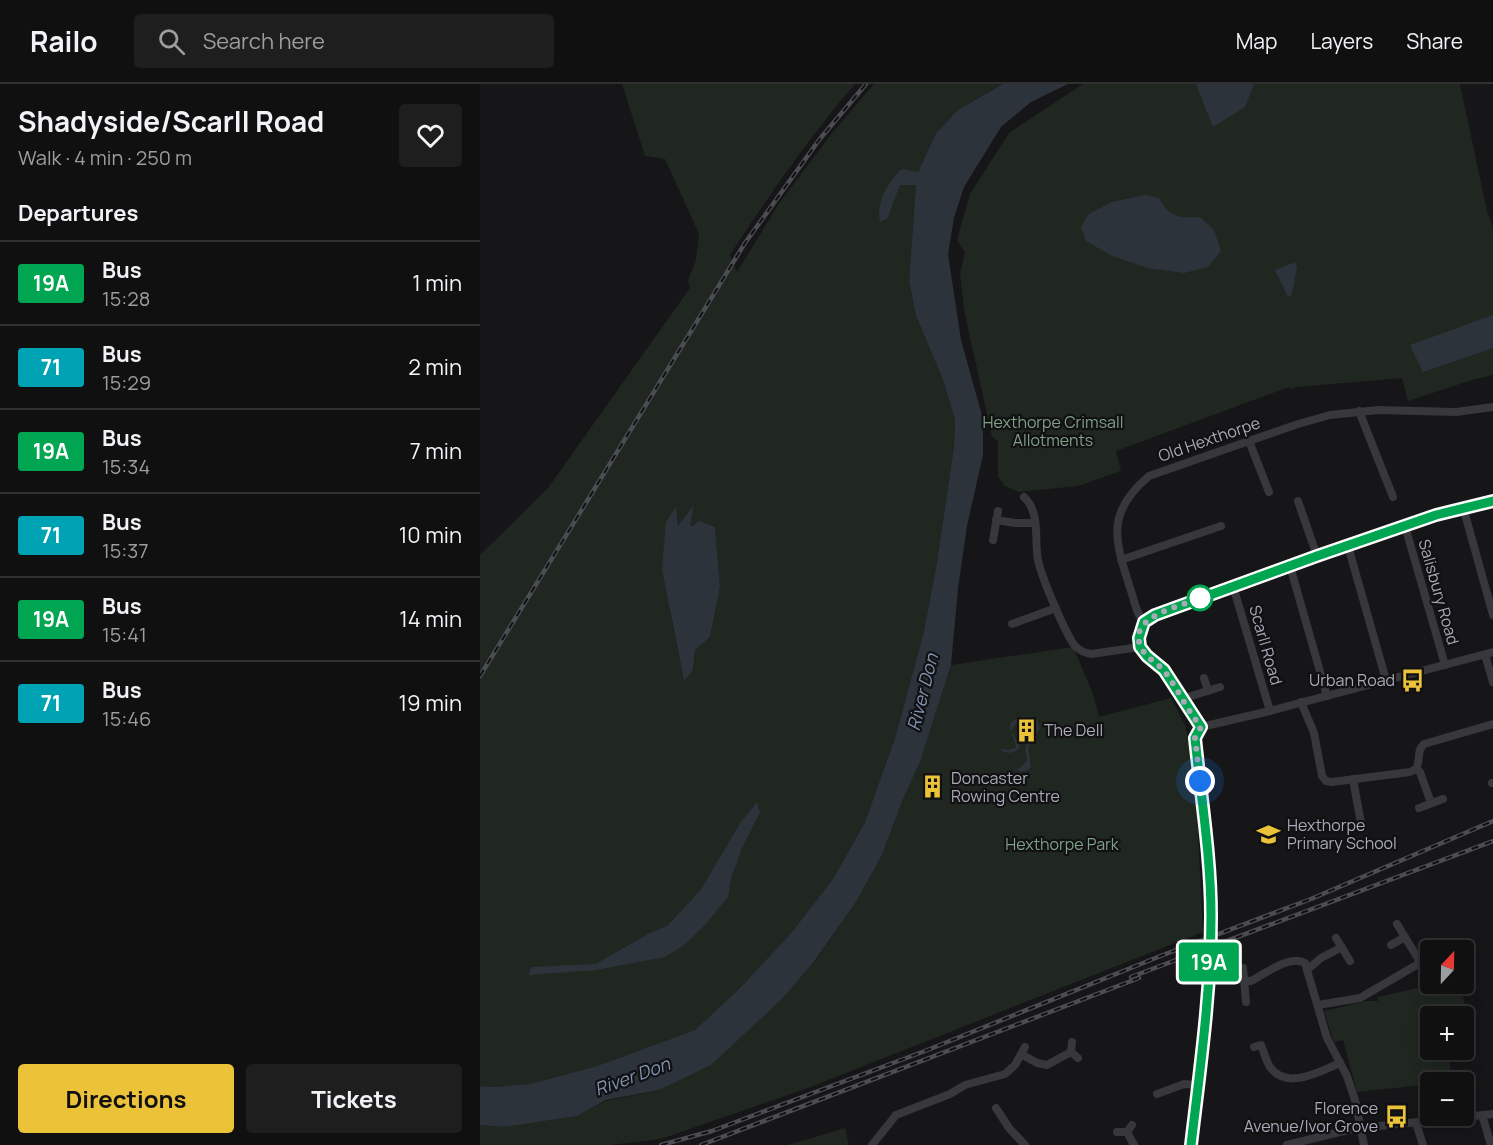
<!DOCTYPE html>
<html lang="en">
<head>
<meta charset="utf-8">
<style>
  body { margin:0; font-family:Manrope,sans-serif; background:#1e1e1f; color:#f1f3f6; height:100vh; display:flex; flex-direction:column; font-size:22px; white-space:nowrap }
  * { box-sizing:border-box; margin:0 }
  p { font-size:20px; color:#9c9d9f }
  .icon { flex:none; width:33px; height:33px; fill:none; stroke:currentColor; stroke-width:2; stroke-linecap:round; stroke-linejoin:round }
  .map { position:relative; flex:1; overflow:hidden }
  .drawer { display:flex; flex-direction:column; background:#101011; width:480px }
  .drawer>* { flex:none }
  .badge { padding:0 12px; border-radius:4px; font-size:21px; line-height:39px }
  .needle { width:39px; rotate:22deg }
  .tools { position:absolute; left:940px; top:856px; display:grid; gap:12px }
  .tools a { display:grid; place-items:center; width:54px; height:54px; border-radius:6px; background:#101011; box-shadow:0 3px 15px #0003,0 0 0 2px #303031; font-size:30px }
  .you { position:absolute; width:30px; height:30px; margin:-15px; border:4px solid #fff; border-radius:50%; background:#1a73e8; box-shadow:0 0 0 9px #1a73e833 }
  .map>.badge { position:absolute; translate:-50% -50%; box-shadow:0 0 0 3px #fff }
  h2 { padding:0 18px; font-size:22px; line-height:54px }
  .round { display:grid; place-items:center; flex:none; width:63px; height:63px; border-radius:6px; background:#1e1e1f }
  .head { display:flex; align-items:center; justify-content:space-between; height:102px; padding:0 18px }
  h1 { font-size:28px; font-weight:700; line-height:45px }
  .primary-button { display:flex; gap:12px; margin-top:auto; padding:12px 18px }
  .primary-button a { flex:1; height:69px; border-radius:6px; background:#ecc239; color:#111; font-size:24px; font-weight:700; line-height:69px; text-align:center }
  .primary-button a+a { background:#1e1e1f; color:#f1f3f6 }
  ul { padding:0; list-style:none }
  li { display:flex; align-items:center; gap:18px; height:84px; padding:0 18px; border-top:2px solid #303031 }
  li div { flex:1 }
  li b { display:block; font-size:22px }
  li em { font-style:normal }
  li .badge { min-width:66px; font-weight:700; text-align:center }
  header { display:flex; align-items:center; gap:36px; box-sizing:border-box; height:84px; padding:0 30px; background:#101011; border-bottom:2px solid #303031 }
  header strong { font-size:28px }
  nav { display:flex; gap:33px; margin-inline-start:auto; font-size:21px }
  .search { width:420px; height:54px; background:#1e1e1f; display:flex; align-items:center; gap:15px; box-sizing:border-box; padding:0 21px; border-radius:6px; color:#9c9d9f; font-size:22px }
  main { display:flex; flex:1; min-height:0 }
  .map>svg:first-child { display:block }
  .green { fill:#202721; fill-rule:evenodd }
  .water { fill:#2c333b }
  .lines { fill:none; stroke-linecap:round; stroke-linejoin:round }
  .minor { stroke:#37373c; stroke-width:8 }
  .rail-casing { stroke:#4c4d53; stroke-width:4.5 }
  .rail { stroke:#111012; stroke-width:2; stroke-dasharray:7; stroke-linecap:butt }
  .line-casing { stroke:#fff; stroke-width:14 }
  .line { stroke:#00a651; stroke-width:9 }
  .walk { stroke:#a8abb7; stroke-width:6; stroke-dasharray:0 10.8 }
  .stop-dot { fill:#fff; stroke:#00a651; stroke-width:3 }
  .labels { text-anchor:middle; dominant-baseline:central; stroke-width:4.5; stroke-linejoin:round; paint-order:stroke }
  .park-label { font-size:16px; fill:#7fa185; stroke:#111012 }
  .street-label { font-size:16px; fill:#a8abb7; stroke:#111012 }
  .poi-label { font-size:16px; fill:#a8abb7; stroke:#111012; text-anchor:start }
  .water-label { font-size:18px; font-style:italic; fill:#8095b1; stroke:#111012 }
</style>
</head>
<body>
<header>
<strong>Railo</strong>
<div class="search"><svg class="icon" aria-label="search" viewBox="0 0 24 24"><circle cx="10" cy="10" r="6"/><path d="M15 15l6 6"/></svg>Search here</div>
<nav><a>Map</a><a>Layers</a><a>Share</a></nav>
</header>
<main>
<section class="drawer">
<div class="head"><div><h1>Shadyside/Scarll Road</h1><p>Walk · 4 min · 250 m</p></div><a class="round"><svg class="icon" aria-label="heart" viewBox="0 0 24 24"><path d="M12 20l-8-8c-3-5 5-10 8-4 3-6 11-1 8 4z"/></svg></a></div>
<h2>Departures</h2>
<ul>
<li><span class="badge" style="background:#00a651;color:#fff">19A</span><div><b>Bus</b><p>15:28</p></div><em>1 min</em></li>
<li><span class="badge" style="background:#00a3b4;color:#fff">71</span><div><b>Bus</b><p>15:29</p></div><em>2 min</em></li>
<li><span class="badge" style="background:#00a651;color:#fff">19A</span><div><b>Bus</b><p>15:34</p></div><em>7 min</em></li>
<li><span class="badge" style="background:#00a3b4;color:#fff">71</span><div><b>Bus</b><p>15:37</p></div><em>10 min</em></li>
<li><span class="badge" style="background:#00a651;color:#fff">19A</span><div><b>Bus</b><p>15:41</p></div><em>14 min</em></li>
<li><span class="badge" style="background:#00a3b4;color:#fff">71</span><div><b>Bus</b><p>15:46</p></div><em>19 min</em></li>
</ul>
<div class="primary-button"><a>Directions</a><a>Tickets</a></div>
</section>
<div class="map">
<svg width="1013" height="1061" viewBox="0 0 1013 1061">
  <rect width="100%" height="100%" fill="#161517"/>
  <g class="green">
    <path d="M142,0H375C329,54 289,111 250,171L257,188L300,118L352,49L394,0H523L478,26L456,49L438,88L420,100L436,101L429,197L436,232L463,296L475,336L474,362L457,478L444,547L415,654L385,738L353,795L312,848L259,905L215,946L117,982L50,1000L14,1003L0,1002V471L68,404L210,204L208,196L216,176L219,150L185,75L165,72ZM214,422L210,442L235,443L240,503L230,553L215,566L213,586L204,597L190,528L196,424L198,442Z"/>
    <polygon points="603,0 980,0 1007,127 1013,143 1013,291 992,296 928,317 922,294 816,303 810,305 809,303 636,367 641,387 598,402 539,408 525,402 518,393 518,357 512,353 484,226 480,189 485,169 477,156 490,110 529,49"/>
    <polygon points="593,563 613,610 619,633 691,614 705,641 709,658 717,729 723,848 328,1004 181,1055 130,1061 0,1061 0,1041 24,1043 96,1032 126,1017 179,1006 303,914 335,877 376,818 402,771 421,720 440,678 471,581"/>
    <polygon points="955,900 980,900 990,941 984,943 984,933 951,933 951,966 968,966 972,998 877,1008 863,956 854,958 844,927 887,917 898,917 898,913"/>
    <polygon points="365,1044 369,1061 308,1061"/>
  </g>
  <g class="water">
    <path d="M523,0H588L551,18L521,43L484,103L474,134L468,170L481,256L503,335V371L487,442L478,504L471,581L440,678L421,720L402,771L376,818L333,879L303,914L231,981L179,1006L126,1016L97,1032L24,1043L0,1041V1002L14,1003L50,1000L117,982L215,946L259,905L312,848L353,795L385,738L415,654L444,547L457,478L474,362L475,336L463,296L436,232L429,197L436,101H420L407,135L400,138C396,118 408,98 422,85L438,88L456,49L478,26Z"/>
    <polygon points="716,0 774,0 765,23 733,43"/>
    <path d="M665,111L679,114C690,134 699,134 720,133L734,146L741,167L728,183L704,189L667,184L630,171L606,157L601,143L609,130L632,118Z"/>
    <polygon points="815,178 817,183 812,210 808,213 795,186"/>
    <polygon points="1013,231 1013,264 943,288 930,261"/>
    <polygon points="214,421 210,442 213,442 219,437 235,443 240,503 230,553 215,566 213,586 204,597 182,485 186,438 196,423 198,442"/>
    <path d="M548,632L557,635L560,644L548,663L551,683C548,687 544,689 538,687V685C554,672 544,678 546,663C547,656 554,650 557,644C552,630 537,634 531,647L539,660V665C533,670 524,670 520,665L528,666L536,664C536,650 517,636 548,632Z"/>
    <polygon points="277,718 280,728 262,764 251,794 248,813 225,841 204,861 185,873 116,886 49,891 51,883 116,880 168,850 187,842 220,807 261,738"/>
  </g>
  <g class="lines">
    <g class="minor">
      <polyline points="879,327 913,413"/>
      <polyline points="769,357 789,408"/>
      <path d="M544,413C561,429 554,456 558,476C561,492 585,549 595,562C600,567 605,569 611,570L660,563"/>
      <polyline points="818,417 837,472"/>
      <polyline points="983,423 1013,531"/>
      <polyline points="516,436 535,439 555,439"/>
      <polyline points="925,442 965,581"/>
      <polyline points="513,456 518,427"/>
      <polyline points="868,462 906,596"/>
      <polyline points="641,476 741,442"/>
      <polyline points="810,482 847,612"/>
      <polyline points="753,502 790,627"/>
      <path d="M664,538C656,530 654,515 650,504C635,456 625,429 669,392L818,340L850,331L898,326L976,328L1013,323"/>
      <polyline points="532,540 576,524"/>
      <polyline points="1005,571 1013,598"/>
      <polyline points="724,594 728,607"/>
      <polyline points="702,615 740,603"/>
      <polyline points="821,618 834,649 842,692 846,697 852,698 930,688 936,685"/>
      <path d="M721,643C707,626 698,606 685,588C678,579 664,574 660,562C656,548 664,538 675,531L956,431L1013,417"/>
      <polyline points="721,643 790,627 1013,568"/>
      <polyline points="873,695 881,739"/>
      <polyline points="1012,699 1013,699"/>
      <path d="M951,719L940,688L936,685C941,676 936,667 944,660L1013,640"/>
      <polyline points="939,724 963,715"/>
      <polyline points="917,840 948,891"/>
      <polyline points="856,854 870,877"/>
      <polyline points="911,861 925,853"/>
      <polyline points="763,884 766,918"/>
      <polyline points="828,885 841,874 862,863"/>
      <path d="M764,897H771C785,890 810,870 825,879L847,954L867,992L875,1016L884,1061"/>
      <polyline points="838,921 880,914 940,879"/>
      <polyline points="592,958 591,968 598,974"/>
      <path d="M774,963L781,961C784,968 786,977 790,983C807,1007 840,987 860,979"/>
      <polyline points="541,970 557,979 567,981 591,968"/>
      <polyline points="677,1010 704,1000 718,1001"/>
      <polyline points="516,1024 529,1044 545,1061"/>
      <polyline points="1002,1031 1011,1061"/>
      <polyline points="936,1039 943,1061"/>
      <polyline points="637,1048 647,1048 652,1041"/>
      <polyline points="647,1048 654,1061"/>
      <polyline points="392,1061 416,1031 470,1010 485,1001 525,990 535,981 545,963"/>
      <path d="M711,1061C720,985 731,909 731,832C731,773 721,713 715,654L721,643"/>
      <polyline points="807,1061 872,1045 1013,1030"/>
    </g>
    <defs>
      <g id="rail">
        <polyline points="0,592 265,159 339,56 386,0"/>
        <polyline points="651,893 1013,757"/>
        <polyline points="181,1061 232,1047 445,967 683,871 831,815 1013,737"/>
        <polyline points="221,1061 659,894"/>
      </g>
    </defs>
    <use href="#rail" class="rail-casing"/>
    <use href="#rail" class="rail"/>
  </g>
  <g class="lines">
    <defs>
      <path id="line" d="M711,1061C720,985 731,909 731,832C731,773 721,713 715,654L721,643L684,586L667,572L660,563L659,554L664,538L675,531L837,472L956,431L1013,417"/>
    </defs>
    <use href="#line" class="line-casing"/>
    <use href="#line" class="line"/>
    <path class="walk" d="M720,697L715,654L721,643C707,626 698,605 685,588C678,579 667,575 662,565C644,533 700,523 720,514"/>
  </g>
  <defs>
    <symbol id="bus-bare" viewBox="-9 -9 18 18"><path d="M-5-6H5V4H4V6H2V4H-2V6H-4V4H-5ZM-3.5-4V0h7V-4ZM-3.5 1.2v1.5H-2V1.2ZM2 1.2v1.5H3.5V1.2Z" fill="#ecc239" stroke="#111012" stroke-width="2.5" paint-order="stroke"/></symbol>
    <symbol id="building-bare" viewBox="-9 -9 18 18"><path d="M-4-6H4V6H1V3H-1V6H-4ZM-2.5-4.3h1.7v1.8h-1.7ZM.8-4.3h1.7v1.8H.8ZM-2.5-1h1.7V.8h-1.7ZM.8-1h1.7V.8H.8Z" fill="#ecc239" stroke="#111012" stroke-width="2.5" paint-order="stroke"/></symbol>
    <symbol id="school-bare" viewBox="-9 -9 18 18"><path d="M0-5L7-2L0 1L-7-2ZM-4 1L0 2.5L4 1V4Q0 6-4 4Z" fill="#ecc239" stroke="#111012" stroke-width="2.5" paint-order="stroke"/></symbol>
  </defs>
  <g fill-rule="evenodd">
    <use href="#bus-bare" x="916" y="580" width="33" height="33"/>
    <use href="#building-bare" x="530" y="630" width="33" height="33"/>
    <use href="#building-bare" x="436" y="686" width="33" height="33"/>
    <use href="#school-bare" x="772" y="734" width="33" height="33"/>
    <use href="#bus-bare" x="900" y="1016" width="33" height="33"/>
  </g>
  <circle class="stop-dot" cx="720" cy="514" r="12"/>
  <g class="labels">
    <g class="park-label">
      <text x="573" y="338">Hexthorpe Crimsall<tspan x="573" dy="18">Allotments</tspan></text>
      <text x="582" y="760">Hexthorpe Park</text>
    </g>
    <g class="street-label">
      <text transform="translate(729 355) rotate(-19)">Old Hexthorpe</text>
      <text transform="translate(959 508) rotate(74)">Salisbury Road</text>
      <text transform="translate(786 561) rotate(74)">Scarll Road</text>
    </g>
    <g class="poi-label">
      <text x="915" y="596" text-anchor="end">Urban Road</text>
      <text x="564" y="646">The Dell</text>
      <text x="471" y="694">Doncaster<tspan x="471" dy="18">Rowing Centre</tspan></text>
      <text x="807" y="741">Hexthorpe<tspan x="807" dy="18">Primary School</tspan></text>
      <text x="898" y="1024" text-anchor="end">Florence<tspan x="898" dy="18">Avenue/Ivor Grove</tspan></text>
    </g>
    <g class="water-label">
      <text transform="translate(442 608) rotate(-76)">River Don</text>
      <text transform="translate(152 992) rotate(-20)">River Don</text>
    </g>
  </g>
</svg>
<div class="tools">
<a><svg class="needle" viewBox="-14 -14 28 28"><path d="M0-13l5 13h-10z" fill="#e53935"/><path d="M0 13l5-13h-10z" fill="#9c9d9f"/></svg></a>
<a>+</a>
<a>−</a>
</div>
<div class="you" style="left:720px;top:697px"></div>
<b class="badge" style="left:729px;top:878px;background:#00a651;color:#fff">19A</b>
</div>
</main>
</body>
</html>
